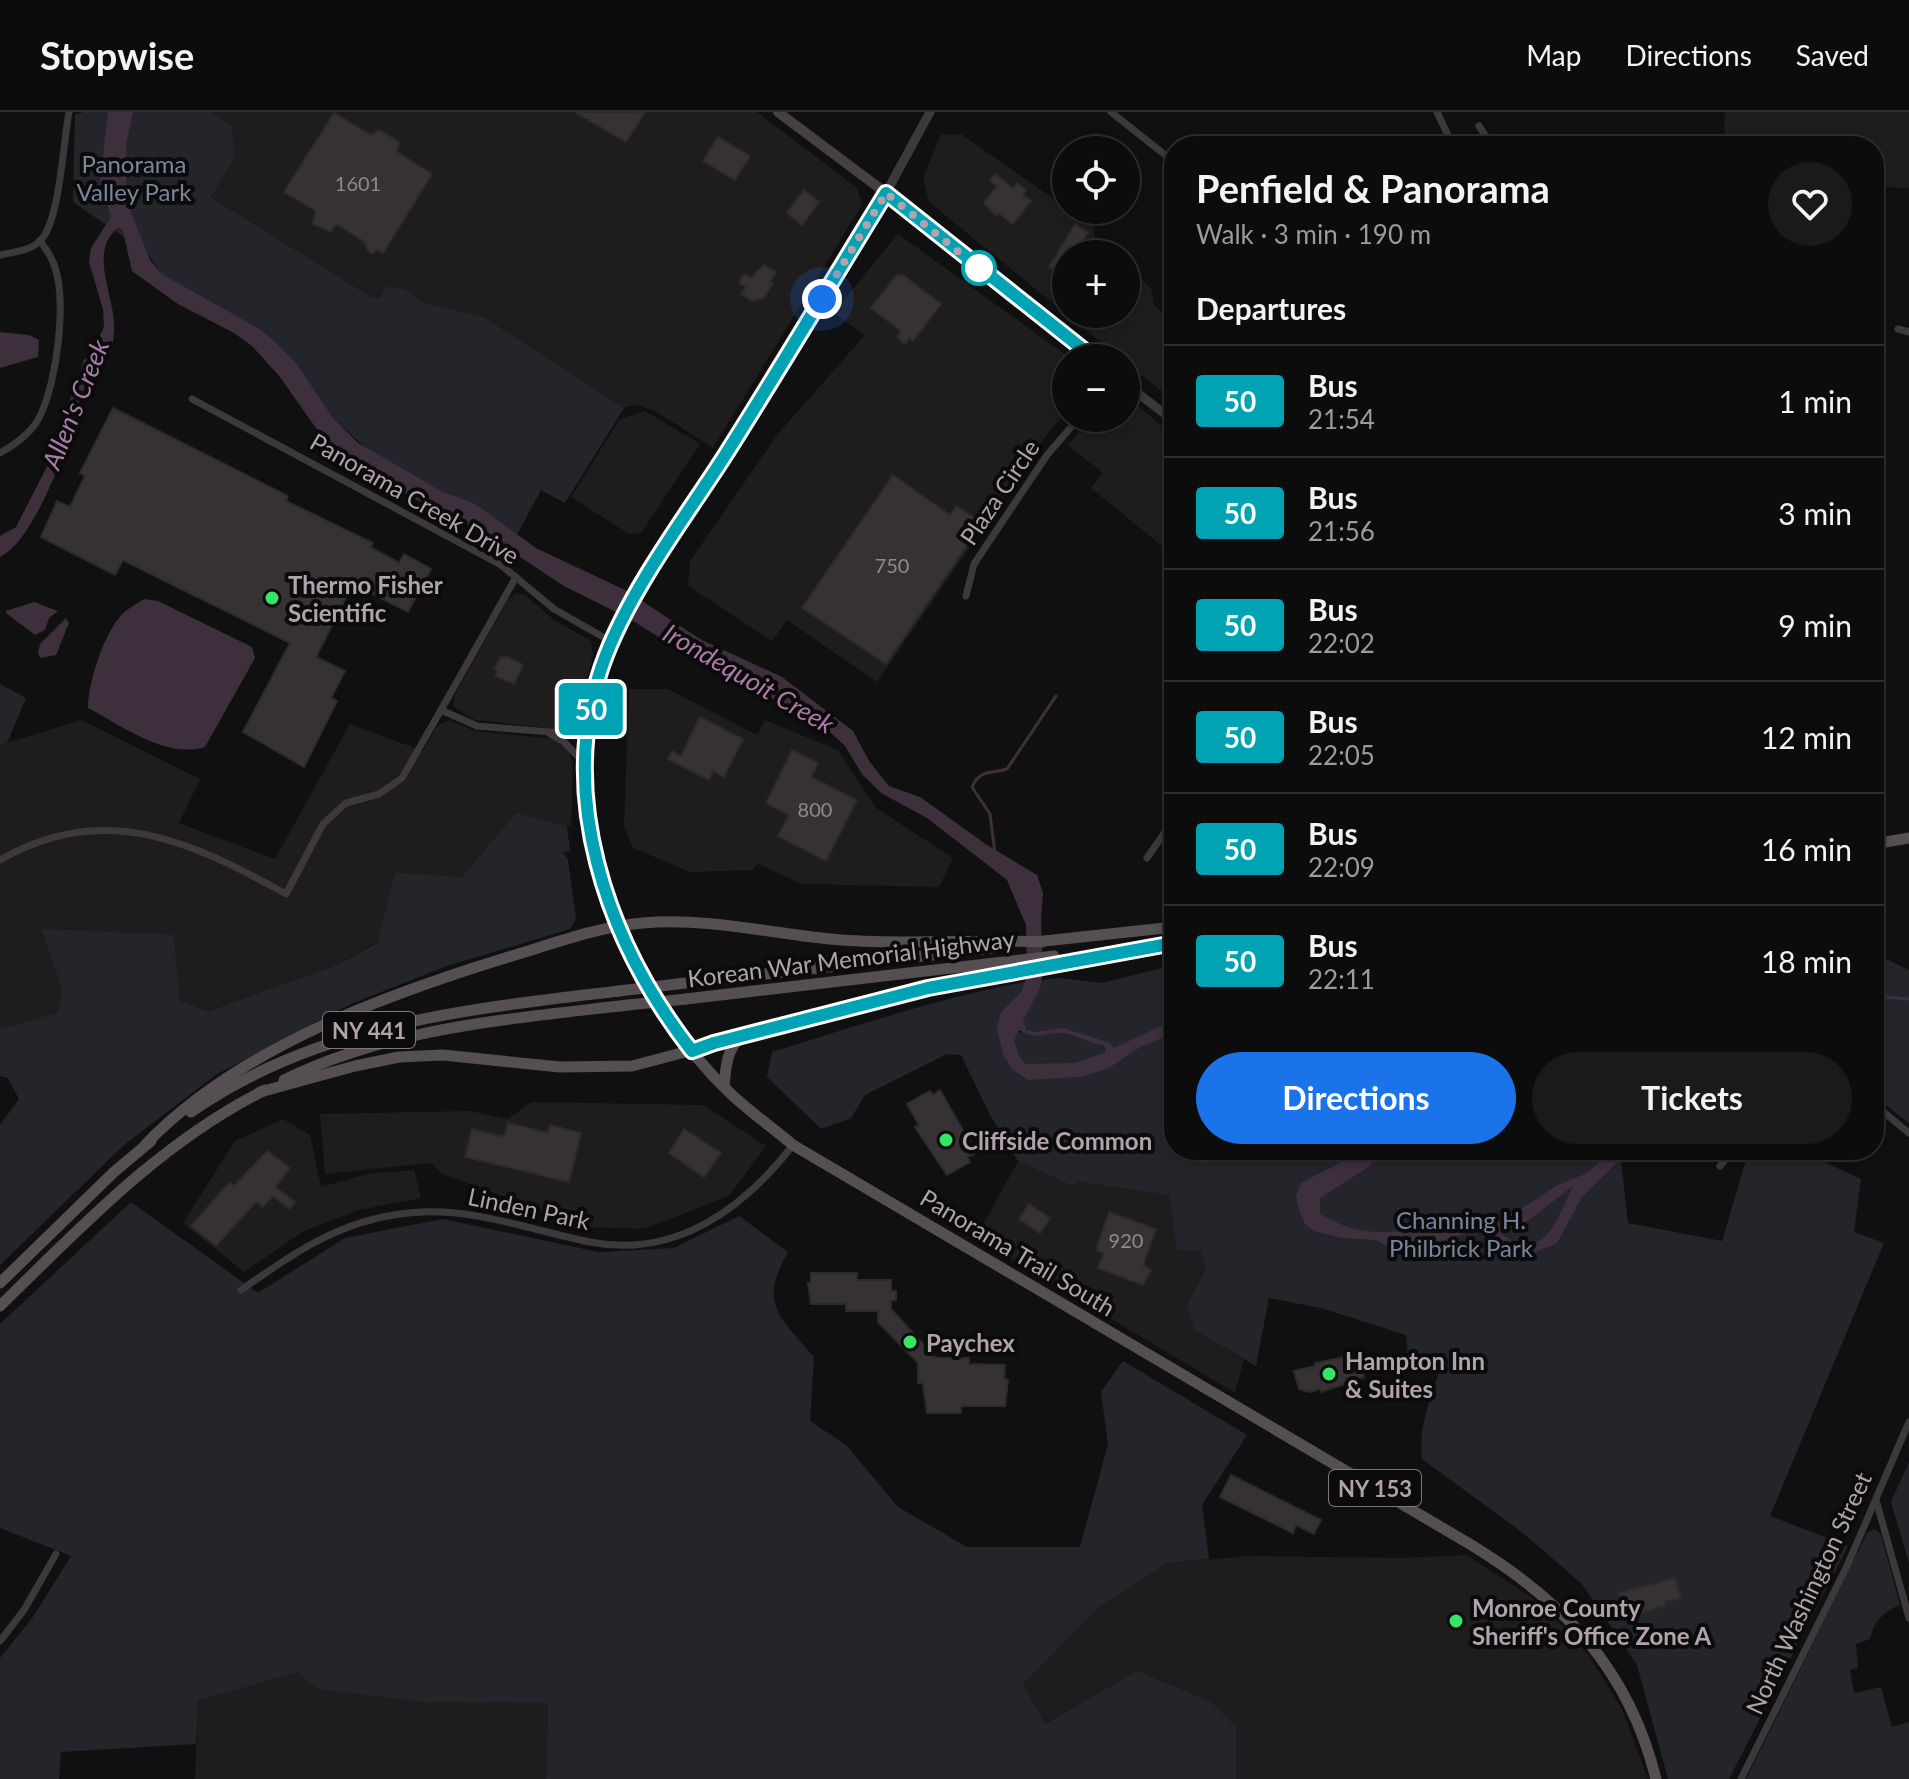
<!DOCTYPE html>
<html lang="en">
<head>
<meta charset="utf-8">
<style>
  body { margin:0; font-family:Lato,sans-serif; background:#1b1a1b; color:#f1f3f6; height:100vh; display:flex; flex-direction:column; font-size:30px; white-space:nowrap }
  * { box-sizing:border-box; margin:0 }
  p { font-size:26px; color:#9a9b9d }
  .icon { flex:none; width:44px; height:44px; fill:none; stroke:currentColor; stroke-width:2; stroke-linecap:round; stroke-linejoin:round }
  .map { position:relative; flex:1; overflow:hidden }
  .drawer { position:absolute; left:1164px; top:24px; width:720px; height:1024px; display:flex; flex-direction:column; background:#0d0c0d; border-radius:32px; box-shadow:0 4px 12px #0003,0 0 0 2px #2d2c2e }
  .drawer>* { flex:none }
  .badge { padding:0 16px; border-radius:6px; font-size:28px; line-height:52px }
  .controls { position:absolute; left:1052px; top:24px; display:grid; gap:16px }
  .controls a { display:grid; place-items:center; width:88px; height:88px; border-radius:50%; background:#0d0c0d; box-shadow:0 4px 12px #0003,0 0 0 2px #2d2c2e; font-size:40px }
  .you { position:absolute; width:40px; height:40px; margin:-20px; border:6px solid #fff; border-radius:50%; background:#1a73e8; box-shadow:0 0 0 12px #1a73e833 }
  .map>.badge { position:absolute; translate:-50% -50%; box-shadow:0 0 0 4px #fff }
  h2 { padding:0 32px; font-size:30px; line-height:72px }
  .round { display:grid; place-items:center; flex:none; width:84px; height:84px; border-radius:42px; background:#1b1a1b }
  .overview { display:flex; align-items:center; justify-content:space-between; height:136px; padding:0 32px }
  h1 { font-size:38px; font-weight:700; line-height:60px }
  .action { display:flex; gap:16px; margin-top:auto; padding:16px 32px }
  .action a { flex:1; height:92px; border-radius:48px; background:#1a73e8; color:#fff; font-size:32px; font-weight:700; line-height:92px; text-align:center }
  .action a+a { background:#1b1a1b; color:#f1f3f6 }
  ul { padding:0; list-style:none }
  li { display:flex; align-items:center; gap:24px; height:112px; padding:0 32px; border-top:2px solid #2d2c2e }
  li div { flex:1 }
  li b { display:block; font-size:30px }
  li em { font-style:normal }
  li .badge { min-width:88px; font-weight:700; text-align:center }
  header { display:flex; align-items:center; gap:48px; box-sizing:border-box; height:112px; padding:0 40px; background:#0d0c0d; border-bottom:2px solid #2d2c2e }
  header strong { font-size:38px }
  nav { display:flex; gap:44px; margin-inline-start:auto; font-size:28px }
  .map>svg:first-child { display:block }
  .built { fill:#1e1c1d }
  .green { fill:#23252b }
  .water { fill:#3e2f3c; fill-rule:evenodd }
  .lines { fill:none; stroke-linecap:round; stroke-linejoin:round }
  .stream { stroke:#3e2f3c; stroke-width:3 }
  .building { fill:#363234; stroke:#2d2a2b; stroke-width:2 }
  .minor { stroke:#3d383b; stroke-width:7 }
  .tertiary { stroke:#3d383b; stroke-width:9 }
  .secondary { stroke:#464044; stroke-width:10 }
  .primary { stroke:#554e52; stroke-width:11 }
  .primary-bridge { stroke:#554e52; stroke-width:11 }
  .line-casing { stroke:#fff; stroke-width:18 }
  .line { stroke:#00a3b4; stroke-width:12 }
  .walk { stroke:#b1a2ad; stroke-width:8; stroke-dasharray:0 14.4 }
  .stop-dot { fill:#fff; stroke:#00a3b4; stroke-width:4 }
  .poi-dot { fill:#33e664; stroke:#0c0b0c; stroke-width:3 }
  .labels { text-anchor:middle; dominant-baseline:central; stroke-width:8; stroke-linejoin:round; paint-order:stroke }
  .number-label { font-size:20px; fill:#92868f }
  .shield { fill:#0c0b0c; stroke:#80757d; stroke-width:2 }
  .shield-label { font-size:22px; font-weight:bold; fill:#b1a2ad }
  .park-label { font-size:24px; fill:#7a859c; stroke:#0c0b0c }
  .street-label { font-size:24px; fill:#b1a2ad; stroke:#0c0b0c }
  .poi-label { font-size:24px; font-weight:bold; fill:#b1a2ad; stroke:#0c0b0c; text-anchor:start }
  .water-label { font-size:26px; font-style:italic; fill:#ab7aa8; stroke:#0c0b0c }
</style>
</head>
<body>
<header>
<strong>Stopwise</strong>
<nav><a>Map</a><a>Directions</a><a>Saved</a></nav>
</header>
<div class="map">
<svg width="1909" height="1667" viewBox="0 0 1909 1667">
  <rect width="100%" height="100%" fill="#111011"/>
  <g class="built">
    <polygon points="211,0 757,0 857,76 862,93 713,336 655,299 636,293 624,296 484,205 422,190 405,177 387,174 380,186 373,186 210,84 234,46"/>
    <polygon points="1725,0 1909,0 1909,76 1874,75 1874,34 1724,34"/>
    <polygon points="961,22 1094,115 1094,126 1111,142 1066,142 1066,202 1126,202 1126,155 1151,176 1154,193 1174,210 1174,289 1126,251 1126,246 1120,246 1109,237 929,90 923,67 940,23"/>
    <polygon points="898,122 1070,246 1066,246 1066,301 1050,318 877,570 787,508 772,529 688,474 690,449 777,323 865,223 833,201"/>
    <polygon points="1126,284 1174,324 1174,444 1091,376 1103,361 1068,333 1091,306 1126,306"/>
    <polygon points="645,299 700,332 642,420 629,422 571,385 620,307"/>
    <polygon points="516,481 525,483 554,508 591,529 593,543 576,612 569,618 475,608 454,595 454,584 508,487"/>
    <polygon points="629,577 668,577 757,623 765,608 838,638 876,696 953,746 939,775 801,772 757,751 753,758 690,760 633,736 624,715"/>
    <polygon points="82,608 200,667 179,711 275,747 350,612 423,639 437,614 449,608 475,619 555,627 568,637 573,651 571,715 516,702 462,765 395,760 377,830 339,852 209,899 179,889 42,818 62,877 58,902 0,917 0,633"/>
    <polygon points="531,990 704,993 766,1034 729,1084 644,1117 586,1115 443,1062 431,1051 325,1062 320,1002 470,999 508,1007"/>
    <polygon points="283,1007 310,1023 321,1075 367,1062 414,1058 421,1086 359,1098 304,1119 244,1160 183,1111 235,1029"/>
    <polygon points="1018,1049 1072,1074 1079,1070 1170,1083 1177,1138 1201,1139 1206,1156 1187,1193 1194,1217 1244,1248 1235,1281 976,1126"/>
    <polygon points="1467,1443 1531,1485 1569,1520 1589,1544 1622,1597 1648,1667 1236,1667 1236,1615 1137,1560 1044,1612 1023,1572 1099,1495 1168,1451 1249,1444 1400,1446"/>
    <polygon points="298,1560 427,1590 548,1591 546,1667 195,1667 198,1589"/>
  </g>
  <g class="green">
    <polygon points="83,0 211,0 232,15 234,46 211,85 373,186 380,186 386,174 405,177 422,190 484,205 624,296 565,391 541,378 517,423 474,391 443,380 371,341 333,306 297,252 260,217 162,162 147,141 73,90 75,3"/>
    <polygon points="0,572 26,586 7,631 0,633"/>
    <polygon points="516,701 567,714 570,739 563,740 568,748 576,807 570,817 447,854 351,892 217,962 124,1033 0,1153 0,1013 19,987 8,966 0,964 0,917 58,901 62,877 41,817 174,823 179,889 209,899 339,852 377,831 395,760 462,765"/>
    <polygon points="1874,841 1909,858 1909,1011 1874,984"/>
    <path d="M1174,853V1038H1630L1621,1047L1628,1111L1722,1129L1749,1038H1805L1809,1043L1861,1067L1854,1120L1884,1131L1770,1404L1848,1434L1729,1667H1668L1637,1553L1582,1472L1523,1421L1422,1347C1418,1308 1435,1277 1445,1241L1408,1244L1406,1223L1321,1196L1269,1186L1256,1254L1194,1218L1187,1193L1206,1156L1200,1139L1177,1138L1169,1083L1079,1070L1072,1074L1018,1049L990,1003L961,943L947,942L865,983L851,1006L821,1017L767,965L772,940C856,914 939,886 1025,870L1021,880L1001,900L1000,924L1028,919L1022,909L1041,868L1059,866L1102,871Z"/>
    <path d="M131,1090L258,1181L345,1126L443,1107L598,1140L674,1136L739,1104L788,1140C758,1193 780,1204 814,1245L810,1309L846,1333L898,1395L967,1435H1080L1108,1332L1101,1280L1123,1249L1247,1323L1202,1393L1209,1447L1168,1451L1099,1495L1023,1572L1045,1612L1137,1559L1211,1590L1236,1615V1667H546L548,1591L427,1590L317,1577L298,1560L198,1589L196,1632L61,1640L59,1667H0V1546L33,1505L71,1444L0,1416V1212Z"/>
    <polygon points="1909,1350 1909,1451 1891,1390"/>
    <path d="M1875,1417L1881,1423L1900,1493C1883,1500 1874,1509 1870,1527L1856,1532L1858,1556L1850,1558L1854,1581L1881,1575L1892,1615L1909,1610V1667H1746L1867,1421Z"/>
  </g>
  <g class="water">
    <path d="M108,0H133L126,32L127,90L150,148L162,162L260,217L275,230L297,252L333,306L358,331L443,380L474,391L536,436L627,479L700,527L782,565L853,619L869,649L889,674L920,685L987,733L1037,763L1043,781L1041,807L1043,862L1040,876L1023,909L1027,918L1036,920L1063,916L1110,931L1114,936L1174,908V921L1140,935L1109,956L1081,965L1028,968L1012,957L1003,942L997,916L1001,900L1021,880L1027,864L1026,813L1007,768L927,706L881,681L862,662L845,634L830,620L789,595L681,539L630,507L564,474L482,420L401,380L346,346L323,326L280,265L252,234L234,221L178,192L132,159L123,119L119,115C86,140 117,186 114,220C113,227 113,240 108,244C104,247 100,247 97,250C87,263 73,305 74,320C57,355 33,428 0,445V424L16,415L54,341L60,325L62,303L79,269L83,249L92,241L104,215L103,197L89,150L91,136L111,105L108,94L98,85ZM1019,918C1040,930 1044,919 1065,921C1078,923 1090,932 1104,933L1106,940L1076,951L1026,952L1020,946L1014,929Z"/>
    <polygon points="0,220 29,223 39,228 38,245 0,256"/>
    <path d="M144,487L158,489L252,535L255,546L205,635C165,647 123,614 88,596C88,571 103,525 119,506C126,497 135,493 144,487Z"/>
    <polygon points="34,490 58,499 49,506 45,518 35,523 6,501 6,499"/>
    <polygon points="66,506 69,511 56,543 41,546 38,542 40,532"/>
    <path d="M1358,1038H1380L1370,1054L1320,1086V1102C1371,1134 1422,1116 1476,1106L1489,1112L1499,1111L1558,1073L1587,1061L1612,1038H1630L1582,1085L1557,1131L1529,1143L1511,1138L1480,1117L1435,1131L1387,1134L1376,1128L1343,1126L1314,1119L1305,1112L1299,1098L1296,1084L1301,1071L1349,1046ZM1573,1074C1558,1105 1543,1157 1499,1120L1529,1108Z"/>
  </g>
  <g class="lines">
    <g class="stream">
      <path d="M995,741L990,702L972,675C980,657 991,662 1007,657L1056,584"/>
      <polyline points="1874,884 1909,887"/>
    </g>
  </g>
  <g class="building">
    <polygon points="575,0 645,0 626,30"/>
    <polygon points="334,1 371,23 379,18 399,30 397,40 432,62 383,141 376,137 373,142 368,139 365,130 336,112 331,120 312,112 316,99 284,80"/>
    <polygon points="718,25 750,44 735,68 703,49"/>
    <polygon points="995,62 1013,76 1017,71 1026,78 1023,83 1031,89 1013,112 998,101 996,104 984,91 997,74 990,69"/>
    <polygon points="804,78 819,90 802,113 787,101"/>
    <polygon points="1075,112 1088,120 1080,134 1092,142 1066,142 1066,166 1049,155"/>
    <polygon points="764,153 776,160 770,169 773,171 764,186 752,189 741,182 746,175 739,171 744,162 751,166"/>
    <polygon points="903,163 941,192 913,229 909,226 905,232 897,226 901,219 871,196 896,164"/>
    <polygon points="113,296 288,384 286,389 373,431 370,435 399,451 404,442 431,457 408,500 353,472 316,545 345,559 331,586 337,589 304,655 243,620 290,531 123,448 115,463 41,425 57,389 70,395 85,364 80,361"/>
    <polygon points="893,363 950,403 956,394 982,411 886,552 802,496"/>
    <polygon points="506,544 523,553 514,572 495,564 498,559 494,557 501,545 504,546"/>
    <polygon points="700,605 743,627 724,665 713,659 709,668 668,647 672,639 681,644"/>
    <polygon points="792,638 818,651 811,665 857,688 826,749 778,724 789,703 766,691"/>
    <polygon points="940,978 976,1041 967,1045 970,1050 947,1063 915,1015 919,1013 907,992 930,979 933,983"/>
    <polygon points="508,1011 548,1021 550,1013 581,1021 569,1070 465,1045 472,1017 504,1025"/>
    <polygon points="684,1017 721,1041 704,1065 669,1041"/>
    <polygon points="267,1039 290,1056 275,1075 295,1090 289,1097 273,1084 263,1095 256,1090 216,1134 191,1114 229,1071 234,1074"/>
    <polygon points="1029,1092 1050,1106 1040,1121 1019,1107"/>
    <polygon points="1109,1100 1156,1117 1143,1153 1151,1158 1143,1173 1098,1156 1104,1141 1096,1138"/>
    <polygon points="811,1161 857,1161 857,1168 891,1168 891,1179 896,1179 896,1188 891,1188 891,1197 936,1246 969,1246 969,1252 1005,1253 1004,1267 1008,1268 1005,1294 961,1294 961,1301 927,1301 923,1271 918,1271 918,1251 878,1210 878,1199 846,1199 846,1192 811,1192 808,1171 811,1171"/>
    <polygon points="1350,1244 1351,1247 1359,1245 1364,1265 1321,1280 1320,1277 1309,1280 1299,1277 1294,1259 1315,1254 1315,1251"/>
    <polygon points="1231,1363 1321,1408 1314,1422 1296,1413 1293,1421 1220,1385"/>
    <polygon points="1675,1466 1681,1486 1665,1490 1665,1494 1635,1502 1633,1495 1622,1498 1618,1481"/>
  </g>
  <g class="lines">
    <g class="minor">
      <polyline points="1111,0 1174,50"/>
      <polyline points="1437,0 1453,34"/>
      <polyline points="1479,14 1492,34"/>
      <path d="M0,143C13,140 31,139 41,128C60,107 63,31 69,0"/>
      <polyline points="1898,217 1909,220"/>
      <polyline points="192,287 501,453 554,497 612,530"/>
      <path d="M0,341C16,332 32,321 40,304C57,270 68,185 53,150C50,142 44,135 40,128"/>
      <polyline points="966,484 974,452 1047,343 1079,306"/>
      <polyline points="441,598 516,465"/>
      <polyline points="550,622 564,630 586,653"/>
      <polyline points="1147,746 1174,707"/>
      <path d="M0,748C103,688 191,729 286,782L323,712L346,691L379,682L402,666L441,598L477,614L587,623"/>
      <polyline points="1874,992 1909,1021"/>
      <polyline points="1720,1054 1733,1038"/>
      <path d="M241,1178C300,1137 348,1103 423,1100C481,1098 534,1119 590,1130C676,1147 744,1096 793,1033"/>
      <polyline points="1876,1388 1909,1506"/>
      <polyline points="0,1529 24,1498 56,1442"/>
      <polyline points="1741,1667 1847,1454 1909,1310"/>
    </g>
    <g class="tertiary">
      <polyline points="930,0 886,81 1094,246"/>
      <polyline points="1126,272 1174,309"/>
    </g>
    <path class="secondary" d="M617,814C583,729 572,630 606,542C634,470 686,405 727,339C781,254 833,168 886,81L778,0"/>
    <g class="primary">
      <polyline points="1874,732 1909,726"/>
      <path d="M617,814C646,876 681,935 731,982C750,1000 773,1016 793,1033L1468,1431C1563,1488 1629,1557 1656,1667"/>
      <polyline points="1035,830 1174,815"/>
      <polyline points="1135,836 1174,831"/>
      <polyline points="677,872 1003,835"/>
      <polyline points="686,887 1054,844"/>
      <path d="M284,968C391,915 511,907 628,893"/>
      <path d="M724,975C726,955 726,939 741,924"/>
      <polyline points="260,980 355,954 399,945 443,943 560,955 632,954 928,876 1141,835"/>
      <path d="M191,1000C318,911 470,897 619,879"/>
      <path d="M145,1033C241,933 395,879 525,840C563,828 604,814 643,811C711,805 775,823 842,828C909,833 975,827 1042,830"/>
      <polyline points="0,1171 114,1060 151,1029"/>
      <path d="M0,1194C82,1114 161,1030 265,978"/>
    </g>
    <g class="primary-bridge">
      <polyline points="619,879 677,872"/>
      <polyline points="628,893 686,887"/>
    </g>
  </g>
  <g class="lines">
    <defs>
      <path id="line" d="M1094,246L886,81C832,169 779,258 724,345C684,407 633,474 606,543C553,679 607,830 692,939L714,931L928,876L1174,831"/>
    </defs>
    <use href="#line" class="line-casing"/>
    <use href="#line" class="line"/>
    <polyline class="walk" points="822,187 886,81 982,159 979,156"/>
  </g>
  <circle class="stop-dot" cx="979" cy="156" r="16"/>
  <g class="poi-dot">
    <circle cx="272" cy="486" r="8"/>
    <circle cx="946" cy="1028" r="8"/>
    <circle cx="910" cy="1230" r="8"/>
    <circle cx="1329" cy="1262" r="8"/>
    <circle cx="1456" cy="1509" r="8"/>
  </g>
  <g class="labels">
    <g class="number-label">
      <text x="358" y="71">1601</text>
      <text x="892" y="453">750</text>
      <text x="815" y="697">800</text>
      <text x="1126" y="1128">920</text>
    </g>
    <g class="shield">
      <rect x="323" y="900" width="92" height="36" rx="6"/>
      <rect x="1329" y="1358" width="92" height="36" rx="6"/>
    </g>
    <g class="shield-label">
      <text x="369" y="918">NY 441</text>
      <text x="1375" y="1376">NY 153</text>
    </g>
    <g class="park-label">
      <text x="134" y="51">Panorama<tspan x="134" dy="28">Valley Park</tspan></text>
      <text x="1461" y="1107">Channing H.<tspan x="1461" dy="28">Philbrick Park</tspan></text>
    </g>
    <g class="street-label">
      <text transform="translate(999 380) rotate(-56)">Plaza Circle</text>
      <text transform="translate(415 386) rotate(30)">Panorama Creek Drive</text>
      <text transform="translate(851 846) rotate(-7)">Korean War Memorial Highway</text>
      <text transform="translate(529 1096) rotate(12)">Linden Park</text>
      <text transform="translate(1018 1140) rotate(31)">Panorama Trail South</text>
      <text transform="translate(1808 1481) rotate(-65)">North Washington Street</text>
    </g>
    <g class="poi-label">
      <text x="288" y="472">Thermo Fisher<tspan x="288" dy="28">Scientific</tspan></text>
      <text x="962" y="1028">Cliffside Common</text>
      <text x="926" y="1230">Paychex</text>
      <text x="1345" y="1248">Hampton Inn<tspan x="1345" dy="28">&amp; Suites</tspan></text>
      <text x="1472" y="1495">Monroe County<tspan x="1472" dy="28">Sheriff's Office Zone A</tspan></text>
    </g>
    <g class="water-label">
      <text transform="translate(75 292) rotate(-68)">Allen's Creek</text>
      <text transform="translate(749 566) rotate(30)">Irondequoit Creek</text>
    </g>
  </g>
</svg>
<div class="controls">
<a><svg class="icon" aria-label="locate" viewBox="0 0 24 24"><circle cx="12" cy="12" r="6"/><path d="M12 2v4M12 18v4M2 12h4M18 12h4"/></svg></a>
<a>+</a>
<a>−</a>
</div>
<div class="you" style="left:822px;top:187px"></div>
<b class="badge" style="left:591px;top:597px;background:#00a3b4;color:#fff">50</b>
<section class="drawer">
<div class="overview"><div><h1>Penfield &amp; Panorama</h1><p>Walk · 3 min · 190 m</p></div><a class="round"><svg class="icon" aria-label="heart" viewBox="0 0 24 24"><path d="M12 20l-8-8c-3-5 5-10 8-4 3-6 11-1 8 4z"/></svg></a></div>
<h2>Departures</h2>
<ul>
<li><span class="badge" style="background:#00a3b4;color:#fff">50</span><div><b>Bus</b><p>21:54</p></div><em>1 min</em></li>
<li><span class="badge" style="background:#00a3b4;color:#fff">50</span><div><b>Bus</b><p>21:56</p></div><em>3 min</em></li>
<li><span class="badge" style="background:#00a3b4;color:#fff">50</span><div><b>Bus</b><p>22:02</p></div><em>9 min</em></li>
<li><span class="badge" style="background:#00a3b4;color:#fff">50</span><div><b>Bus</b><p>22:05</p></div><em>12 min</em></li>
<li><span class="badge" style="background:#00a3b4;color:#fff">50</span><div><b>Bus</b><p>22:09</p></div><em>16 min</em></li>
<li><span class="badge" style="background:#00a3b4;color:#fff">50</span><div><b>Bus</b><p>22:11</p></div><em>18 min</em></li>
</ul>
<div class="action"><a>Directions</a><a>Tickets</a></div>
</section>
</div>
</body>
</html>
